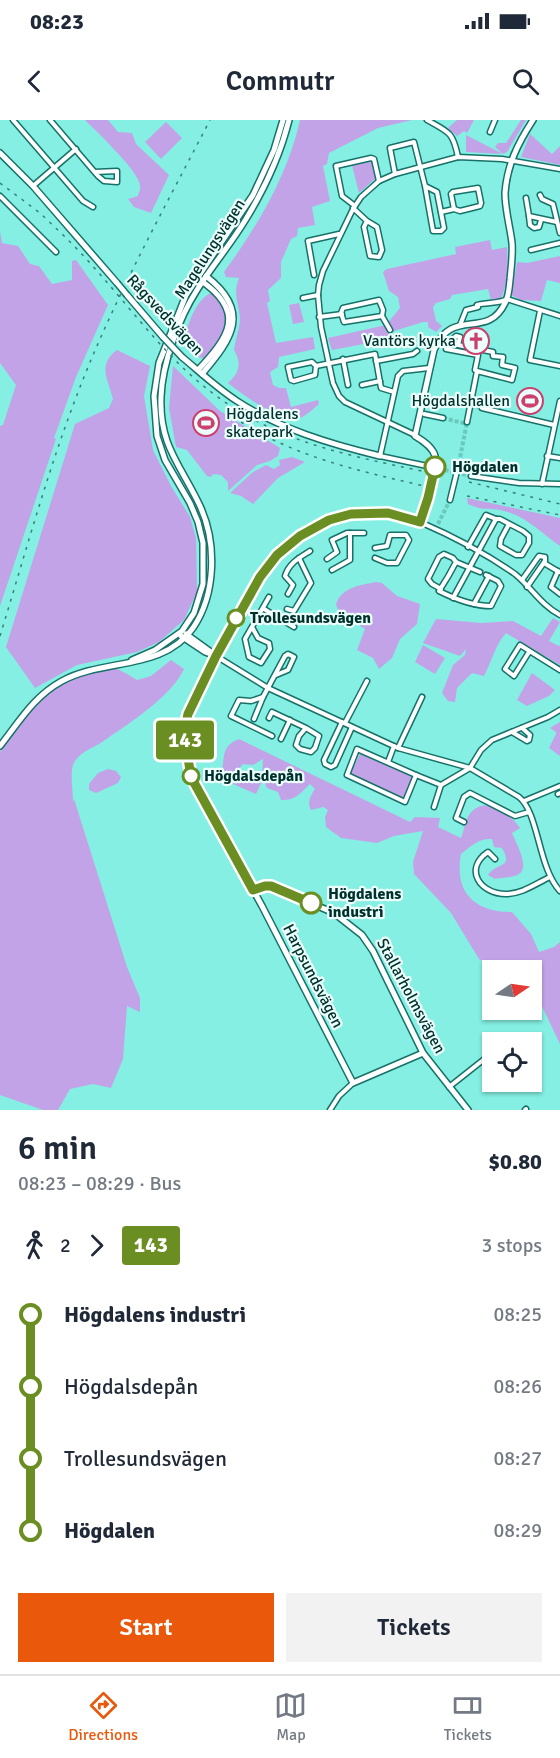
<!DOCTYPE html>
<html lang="en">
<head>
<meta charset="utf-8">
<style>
  body { margin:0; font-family:Signika,sans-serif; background:#f2f2f3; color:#1f2937; height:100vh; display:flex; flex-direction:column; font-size:22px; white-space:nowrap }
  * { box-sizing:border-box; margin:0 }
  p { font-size:20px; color:#747a83 }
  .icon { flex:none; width:33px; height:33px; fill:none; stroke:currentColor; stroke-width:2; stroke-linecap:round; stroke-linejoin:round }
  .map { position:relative; height:990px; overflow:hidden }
  .drawer { display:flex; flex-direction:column; background:#fff; flex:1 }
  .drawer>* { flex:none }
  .badge { padding:0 12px; border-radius:4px; font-size:21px; line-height:39px }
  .needle { width:39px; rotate:77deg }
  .buttons { position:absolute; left:482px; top:840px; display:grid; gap:12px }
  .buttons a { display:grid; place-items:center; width:60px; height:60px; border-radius:0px; background:#fff; box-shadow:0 2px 4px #0004; font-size:30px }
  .map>.badge { position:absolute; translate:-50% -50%; box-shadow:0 0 0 3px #fff }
  .legs { display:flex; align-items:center; gap:9px; height:66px; padding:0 18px; font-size:20px }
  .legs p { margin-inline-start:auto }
  .head { display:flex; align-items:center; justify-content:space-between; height:102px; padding:0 18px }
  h1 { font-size:33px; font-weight:600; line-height:45px }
  .primary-button { display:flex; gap:12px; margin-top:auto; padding:12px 18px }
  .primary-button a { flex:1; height:69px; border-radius:0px; background:#ea580c; color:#fff; font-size:24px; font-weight:600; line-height:69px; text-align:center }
  .primary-button a+a { background:#f2f2f3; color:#1f2937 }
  ul { padding:0 18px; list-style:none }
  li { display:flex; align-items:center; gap:21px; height:72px; font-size:22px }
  li i { display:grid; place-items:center; width:9px; height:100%; margin:0 8px; background:currentColor }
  li i::after { content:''; width:15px; height:15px; margin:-8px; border:4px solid; border-radius:50%; background:#fff }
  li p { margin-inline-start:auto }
  li:first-child i { background:linear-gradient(#0000 50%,currentColor 0) }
  li:last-child i { background:linear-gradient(currentColor 50%,#0000 0) }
  .status { display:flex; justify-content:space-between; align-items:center; height:42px; padding:0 30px; background:#fff; direction:ltr }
  .status svg { height:16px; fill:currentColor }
  header { display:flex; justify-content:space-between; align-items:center; height:78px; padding:0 18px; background:#fff; font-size:27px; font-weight:600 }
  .dock { display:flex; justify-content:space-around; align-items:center; height:84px; border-top:2px solid #e0e1e3; background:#fff; font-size:16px; color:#747a83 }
  .dock a { display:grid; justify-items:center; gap:3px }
  .dock .current { color:#ea580c }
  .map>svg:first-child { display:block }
  .green { fill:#c3a3e7 }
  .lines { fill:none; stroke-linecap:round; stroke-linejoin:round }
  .street-tunnel { stroke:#6ac9be; stroke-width:4; stroke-dasharray:4 2; stroke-linecap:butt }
  .street-casing { stroke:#177169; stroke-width:7 }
  .secondary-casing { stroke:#177169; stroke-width:8 }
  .street { stroke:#fff; stroke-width:4 }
  .secondary { stroke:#fff; stroke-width:5 }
  .rail { stroke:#378078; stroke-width:1.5; stroke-dasharray:3 6; stroke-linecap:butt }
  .secondary-bridge-casing { stroke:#177169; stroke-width:8; stroke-linecap:butt }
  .secondary-bridge { stroke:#fff; stroke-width:5 }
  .line-1-casing { stroke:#fff; stroke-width:14 }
  .line-1 { stroke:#6b8e23; stroke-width:9 }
  .stop-1-dot { fill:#fff; stroke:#6b8e23; stroke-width:3 }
  .labels { text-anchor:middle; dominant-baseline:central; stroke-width:4.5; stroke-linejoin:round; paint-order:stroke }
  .street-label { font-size:16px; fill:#00302c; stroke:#ebfefb }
  .poi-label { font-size:16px; fill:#00302c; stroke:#ebfefb; text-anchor:end }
  .stop-label { font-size:16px; font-weight:bold; fill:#00302c; stroke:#ebfefb; text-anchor:start }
</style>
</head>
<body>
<div class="status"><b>08:23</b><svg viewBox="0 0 49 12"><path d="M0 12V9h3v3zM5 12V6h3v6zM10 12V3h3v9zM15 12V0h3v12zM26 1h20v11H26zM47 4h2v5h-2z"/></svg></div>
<header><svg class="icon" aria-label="back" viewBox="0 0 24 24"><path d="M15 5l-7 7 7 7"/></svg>Commutr<svg class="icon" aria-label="search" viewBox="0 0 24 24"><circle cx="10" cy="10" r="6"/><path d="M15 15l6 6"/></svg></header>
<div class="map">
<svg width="560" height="990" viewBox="0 0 560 990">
  <rect width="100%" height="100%" fill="#84efe2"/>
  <g class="green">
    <path d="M85,0H108L118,12L132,13L136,24L169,55L151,93L134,87L128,79L138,76C138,73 141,70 140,66C140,52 96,11 85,0Z"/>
    <path d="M300,0H412L378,8L329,33L327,44L323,46L330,81L312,87L315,105L298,108L297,116L291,119L281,142V158L268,170L270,181L267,183L276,223L313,217L315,229L279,237L278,247L270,252L273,265L279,268H286L291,287L318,280L319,284C314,288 306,296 300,298C282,304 242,274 228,263C239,254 242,243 234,230C235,220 239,211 240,201C240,185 232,175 239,158L226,157L224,152C257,107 288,55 300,0Z"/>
    <polygon points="457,0 474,0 467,13 464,11 457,16 448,8"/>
    <polygon points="521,0 526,0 507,32 503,34 495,27 498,23 506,23"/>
    <polygon points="166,2 182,18 161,39 145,22"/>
    <polygon points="530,14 552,34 560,26 560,45 521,37"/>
    <polygon points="466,15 501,33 501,34 466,32"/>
    <polygon points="372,41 376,58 359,73 352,45"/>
    <polygon points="0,111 2,123 18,126 30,144 39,146 52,164 72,160 72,141 76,140 108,185 76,257 54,318 56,319 0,486 0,306 3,305 16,265 0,243"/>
    <path d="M490,120L492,130L507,127C508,143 508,166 500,180H491L488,169L452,175L450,179L436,183L433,187L436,201L442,206L436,212L428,207V202H423L391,212L385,220L332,230L328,218L386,205L400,188L398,177L389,171L383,152L387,149L456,134L455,127Z"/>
    <polygon points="560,136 560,163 547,160 541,181 521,180 511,175 517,142 527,143"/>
    <path d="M211,173C238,187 224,226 203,239L190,231L183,221C188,205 195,180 211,173Z"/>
    <polygon points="299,183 304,202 293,204 289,185"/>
    <path d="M117,230L150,246L144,276L153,330L171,366L190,397L196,418L197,472L184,500L159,522L137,532L77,545L35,568L6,527L75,304L109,288L113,279C108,260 97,244 117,230Z"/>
    <polygon points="173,246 220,291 280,328 278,336 270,341 257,345 228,371 228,362 221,355 213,354 211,357 207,356 187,330 176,327 169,288"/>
    <polygon points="292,337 305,342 278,358 253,384 241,376 230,373 253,352 266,345 274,349 280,345 279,340"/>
    <path d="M467,378L560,398V426C542,414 526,396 504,391C490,387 486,392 468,384Z"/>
    <path d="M376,462L382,463L397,476L420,484L417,504L400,519L392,538L379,549L373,538L357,530L365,509L339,491L336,485C340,468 360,465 376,462Z"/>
    <path d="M553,498L560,502L549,521L559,526L560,525V545L506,513C495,525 492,541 484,556L472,553L457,568L455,582L448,581L442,573L453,545L465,535L466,529L460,536L423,523L436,499L481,503L513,501L541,516Z"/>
    <polygon points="423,525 445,538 435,554 415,542"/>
    <path d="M171,540L184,549C172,576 127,605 102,622C92,629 78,632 73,645C70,655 73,671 73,682L74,679L127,847L140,878V892L127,886L123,939L111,968L93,964L70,969L58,990H43L0,975V632C26,593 36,575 80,556C88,553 98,548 107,547C118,547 128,555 137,560L151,556Z"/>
    <polygon points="532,553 555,570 549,576 527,586 517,580"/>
    <polygon points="560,602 560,636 549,628 556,614 556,612 550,608"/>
    <path d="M239,619L410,702L415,697L440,698L438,707L461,718C464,711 465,701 469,695C484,673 510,694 520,708L512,713C516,723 530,747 519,754C513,758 502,757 495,759L488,755C497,742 514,749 502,728L494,727L492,719C479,718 471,726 461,734C454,772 474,792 512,792L531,814L539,832L554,827L560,822V924L538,878L531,874V850H494L479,839L451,793L414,754L413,742L423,711L394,716L377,723L341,718L326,707L325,697L328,690L323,687L311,690C307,682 310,676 315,669L310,664C299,674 297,680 281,680L278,672L267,668L262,657L263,639L253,645L243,644L237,651L234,660L222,650C225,634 222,626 239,619Z"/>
    <polygon points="360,634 414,656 404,681 350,654"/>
    <polygon points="108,649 116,651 121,657 118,663 96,673 89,670 89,664 98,653"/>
    <polygon points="239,650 262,661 256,674 233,664"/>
  </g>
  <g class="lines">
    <g class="street-tunnel">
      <polyline points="471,286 482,288"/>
      <polyline points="443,298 467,304"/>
      <polyline points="459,343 467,302"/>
      <polyline points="427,346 471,356"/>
      <polyline points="438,404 450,380"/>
    </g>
    <defs>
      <g id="street">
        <polyline points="13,0 83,81 93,87"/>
        <polyline points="50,0 98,56 104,61 117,62 117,51 95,52"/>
        <path d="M427,0C449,12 453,12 458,37"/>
        <polyline points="490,12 495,0"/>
        <polyline points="395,54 390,28 414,22 425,66 433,111 441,111 444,108 437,72 425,66"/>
        <polyline points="33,66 76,29"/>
        <polyline points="540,75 542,79 553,84 560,113"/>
        <polyline points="0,76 56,132"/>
        <polyline points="526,78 529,96 557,102"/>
        <polyline points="355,86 342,76 336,46 371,38 374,39 379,61"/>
        <polyline points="353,88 367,101 377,107 382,130 379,137 370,136 364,107 367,101"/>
        <polyline points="441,92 454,89 460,91 480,86 481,83 478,68 453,72 451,74 454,89"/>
        <polyline points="529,96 530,105 534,108 539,107 541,100"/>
        <polyline points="531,130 560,123"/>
        <polyline points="314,155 308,121 339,114"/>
        <polyline points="303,178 318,175"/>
        <polygon points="379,180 383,190 382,196 344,202 341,193 343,188"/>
        <polyline points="540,191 530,240 560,246"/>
        <polyline points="382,196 390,210"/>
        <polyline points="319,197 342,194"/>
        <path d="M460,205L466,190L478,187L477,185C487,182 499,184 507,179L560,196"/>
        <polyline points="343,239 348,265"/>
        <polyline points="376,241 413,234 417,231"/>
        <polyline points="316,246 315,255 294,261 291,260 288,247 312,242 316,246 375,234 381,268 394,272"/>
        <polyline points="362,265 380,261"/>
        <polyline points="482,288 554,305"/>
        <polyline points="424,294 443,298"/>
        <polyline points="467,302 477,251 475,250 478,235 446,229 446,225 456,216 460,217 458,225 493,232 493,236 503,237 502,245 515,248 512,260 477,251"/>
        <polyline points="415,315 345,282 339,276 333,263 321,207 318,175 319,165 323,151 353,89 361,77 379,61 395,54 458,37 502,39 560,49"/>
        <polyline points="547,336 560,338"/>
        <polyline points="459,345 477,349"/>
        <polyline points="427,346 380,336 398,256 403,251 429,248"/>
        <polyline points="471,356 519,363 560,364"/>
        <polyline points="542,364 560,281"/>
        <polyline points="450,380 459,343"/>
        <polyline points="496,399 500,399 523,411 529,416 529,423 522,435 516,435 500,426 501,419 509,404"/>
        <path d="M420,402C450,415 488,435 515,454C531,467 541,485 560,495"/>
        <polyline points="375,428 387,426 390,415 406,415 409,420 397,443 387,443 375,438"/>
        <polyline points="327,439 337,432 332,420 347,413 364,413"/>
        <polyline points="456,442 480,452"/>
        <polyline points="544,443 559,452"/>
        <polyline points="332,450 350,440 350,413"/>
        <polyline points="558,451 551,467 560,474"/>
        <polyline points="522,460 539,436 545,437 545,441 527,467"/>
        <path d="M441,469L432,464L428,459L439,437L444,434L453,438L456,442C451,452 445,462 439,471C455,479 473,486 491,486L501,466L498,461L486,455"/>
        <path d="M288,474L293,465L285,456C289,443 299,438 310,431"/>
        <polyline points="453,478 496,399 486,395 468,427"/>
        <polyline points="474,484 489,456"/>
        <polyline points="264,489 294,507"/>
        <polyline points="287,489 294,491 311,463 299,438"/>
        <polyline points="252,507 258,518 269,523 270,529 261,543 249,537 245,519 269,477"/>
        <polyline points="529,532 514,556 505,549 520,525 560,550"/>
        <path d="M216,536L268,568L398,628L470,648L519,677C539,693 538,748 560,771"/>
        <polyline points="263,577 251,581 239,580 231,596 272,616"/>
        <polyline points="269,598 272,592 306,608 299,616 296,625 300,629 311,632 315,628 319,616 306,608"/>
        <polyline points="254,599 263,577 285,536 288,534 294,537 288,550 276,555"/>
        <polyline points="342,602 324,640 325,644 331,647 335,645 352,607"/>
        <polyline points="345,603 367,561"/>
        <polyline points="512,612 527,621 529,620 530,615 522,608"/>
        <polyline points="281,619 290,600"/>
        <polyline points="398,628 422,577"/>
        <polygon points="357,629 416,655 405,682 347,655"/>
        <polyline points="388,642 394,626"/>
        <polyline points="416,655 441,665"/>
        <polyline points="558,674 560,673"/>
        <polyline points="524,681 560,666"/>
        <polyline points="434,687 441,665 470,648 481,630 492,620 548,597 560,590"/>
        <polyline points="464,702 456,698 464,677 470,673 515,696 529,692"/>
        <path d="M495,739L488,732C463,749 480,774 506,774C522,774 535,764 550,757"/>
        <polyline points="449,967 492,933"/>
        <polyline points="330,990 339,976 353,963"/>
        <polyline points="525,990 526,989"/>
      </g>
      <g id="secondary">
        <polyline points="0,33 33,66 117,163"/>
        <polyline points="127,175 163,217"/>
        <path d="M182,237C200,252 217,268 237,281C280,309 330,324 380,336"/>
        <path d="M198,250C229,217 247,192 200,160"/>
        <path d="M202,254C233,218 251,191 206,156"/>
        <polyline points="186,514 215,535"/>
        <polyline points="181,516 205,532 216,536"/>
        <polyline points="132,540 155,530 182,511 194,493 203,464 203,423 198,402 190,383 165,340 157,316 154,276 159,243 186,175 253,75 274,30 283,0"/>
        <path d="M0,626C19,602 34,576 62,561C104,538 163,551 193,508C216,474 217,423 200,386C181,345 159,326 161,277C162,244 179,198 197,170C212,146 231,124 246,99C265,68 280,36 289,0"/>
        <polyline points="253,770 265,766 271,766 334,793 362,815 373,831 423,933 468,990"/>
        <path d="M423,933L353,963L262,786L191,657L184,612L188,594L216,536L244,484L277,435L312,409L329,400L351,394L388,393L420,402C424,389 438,349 435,336C433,328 422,320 415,316L434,230C452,186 487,221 505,183C509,176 509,168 510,160C511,148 513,136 512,123C510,106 505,90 505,73C507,45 518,23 533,0"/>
      </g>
    </defs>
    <use href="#street" class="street-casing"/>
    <use href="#secondary" class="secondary-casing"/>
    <use href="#street" class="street"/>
    <use href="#secondary" class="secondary"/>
    <g class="rail">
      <path d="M0,63L40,93L61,113C104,154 138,203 180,245C256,319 332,332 431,353"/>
      <path d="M241,302C298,338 360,351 424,366"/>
      <polyline points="469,362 560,384"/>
      <polyline points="467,376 560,395"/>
      <path d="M0,516C27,428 51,338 86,252C121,166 167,83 210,0"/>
    </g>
    <defs>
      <g id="secondary-bridge">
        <polyline points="117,163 127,175"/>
        <polyline points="163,217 182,237"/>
      </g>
    </defs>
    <use href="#secondary-bridge" class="secondary-bridge-casing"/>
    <use href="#secondary-bridge" class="secondary-bridge"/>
  </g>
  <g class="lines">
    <defs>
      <polyline id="line-1" points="311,783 271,766 265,766 253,770 191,657 184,612 188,594 216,536 260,457 277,435 300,416 329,400 351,394 388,393 420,402 428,378 435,347"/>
    </defs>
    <use href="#line-1" class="line-1-casing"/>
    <use href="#line-1" class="line-1"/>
  </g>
  <defs>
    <symbol id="church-ring" viewBox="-11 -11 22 22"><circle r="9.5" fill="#ebfefb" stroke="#cd3f6c" stroke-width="1.5"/><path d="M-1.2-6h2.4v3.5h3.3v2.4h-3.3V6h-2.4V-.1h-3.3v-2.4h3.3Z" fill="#cd3f6c"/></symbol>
    <symbol id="stadium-ring" viewBox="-11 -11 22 22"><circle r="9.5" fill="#ebfefb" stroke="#cd3f6c" stroke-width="1.5"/><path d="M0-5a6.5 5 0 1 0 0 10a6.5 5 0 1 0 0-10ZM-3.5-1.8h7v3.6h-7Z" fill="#cd3f6c"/></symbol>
  </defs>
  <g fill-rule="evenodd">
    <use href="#church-ring" x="461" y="206" width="30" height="30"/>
    <use href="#stadium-ring" x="515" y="266" width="30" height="30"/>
    <use href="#stadium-ring" x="191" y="288" width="30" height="30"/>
  </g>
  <g class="stop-1-dot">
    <circle cx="435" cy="347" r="10"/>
    <circle cx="236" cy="498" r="8"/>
    <circle cx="191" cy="656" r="8"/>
    <circle cx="311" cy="783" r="10"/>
  </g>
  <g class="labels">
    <g class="street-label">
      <text transform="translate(210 129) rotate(-57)">Magelungsvägen</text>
      <text transform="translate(165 195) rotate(47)">Rågsvedsvägen</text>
      <text transform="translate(313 856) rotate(63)">Harpsundsvägen</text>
      <text transform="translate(411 876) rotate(62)">Stallarholmsvägen</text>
    </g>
    <g class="poi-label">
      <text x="456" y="221">Vantörs kyrka</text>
      <text x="510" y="281">Högdalshallen</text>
      <text x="226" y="294" text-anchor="start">Högdalens<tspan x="226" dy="18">skatepark</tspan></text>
    </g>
    <g class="stop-label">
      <text x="452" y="347">Högdalen</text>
      <text x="250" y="498">Trollesundsvägen</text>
      <text x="204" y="656">Högdalsdepån</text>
      <text x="328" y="774">Högdalens<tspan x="328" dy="18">industri</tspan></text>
    </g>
  </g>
</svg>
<div class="buttons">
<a><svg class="needle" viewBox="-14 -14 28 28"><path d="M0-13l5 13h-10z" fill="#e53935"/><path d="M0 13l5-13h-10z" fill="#747a83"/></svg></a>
<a><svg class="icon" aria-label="locate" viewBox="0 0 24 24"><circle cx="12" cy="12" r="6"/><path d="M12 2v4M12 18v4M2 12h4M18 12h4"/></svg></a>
</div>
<b class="badge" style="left:185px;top:620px;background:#6b8e23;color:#fff">143</b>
</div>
<section class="drawer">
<div class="head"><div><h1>6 min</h1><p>08:23 – 08:29 · Bus</p></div><b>$0.80</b></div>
<div class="legs"><svg class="icon" aria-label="walk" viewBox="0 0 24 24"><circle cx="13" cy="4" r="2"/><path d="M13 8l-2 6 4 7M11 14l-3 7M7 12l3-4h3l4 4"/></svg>2<svg class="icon" aria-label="forward" viewBox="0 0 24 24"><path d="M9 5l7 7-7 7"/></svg><b class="badge" style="background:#6b8e23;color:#fff">143</b><p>3 stops</p></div>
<ul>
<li><i style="color:#6b8e23"></i><b>Högdalens industri</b><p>08:25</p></li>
<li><i style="color:#6b8e23"></i><span>Högdalsdepån</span><p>08:26</p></li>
<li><i style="color:#6b8e23"></i><span>Trollesundsvägen</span><p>08:27</p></li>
<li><i style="color:#6b8e23"></i><b>Högdalen</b><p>08:29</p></li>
</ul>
<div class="primary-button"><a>Start</a><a>Tickets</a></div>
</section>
<nav class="dock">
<a class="current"><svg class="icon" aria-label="directions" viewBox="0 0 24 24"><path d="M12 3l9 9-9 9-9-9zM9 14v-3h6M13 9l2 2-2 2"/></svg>Directions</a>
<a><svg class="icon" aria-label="map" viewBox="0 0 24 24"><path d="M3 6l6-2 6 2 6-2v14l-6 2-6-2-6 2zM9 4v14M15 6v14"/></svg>Map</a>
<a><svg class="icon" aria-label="tickets" viewBox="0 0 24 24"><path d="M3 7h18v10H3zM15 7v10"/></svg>Tickets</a>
</nav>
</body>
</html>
